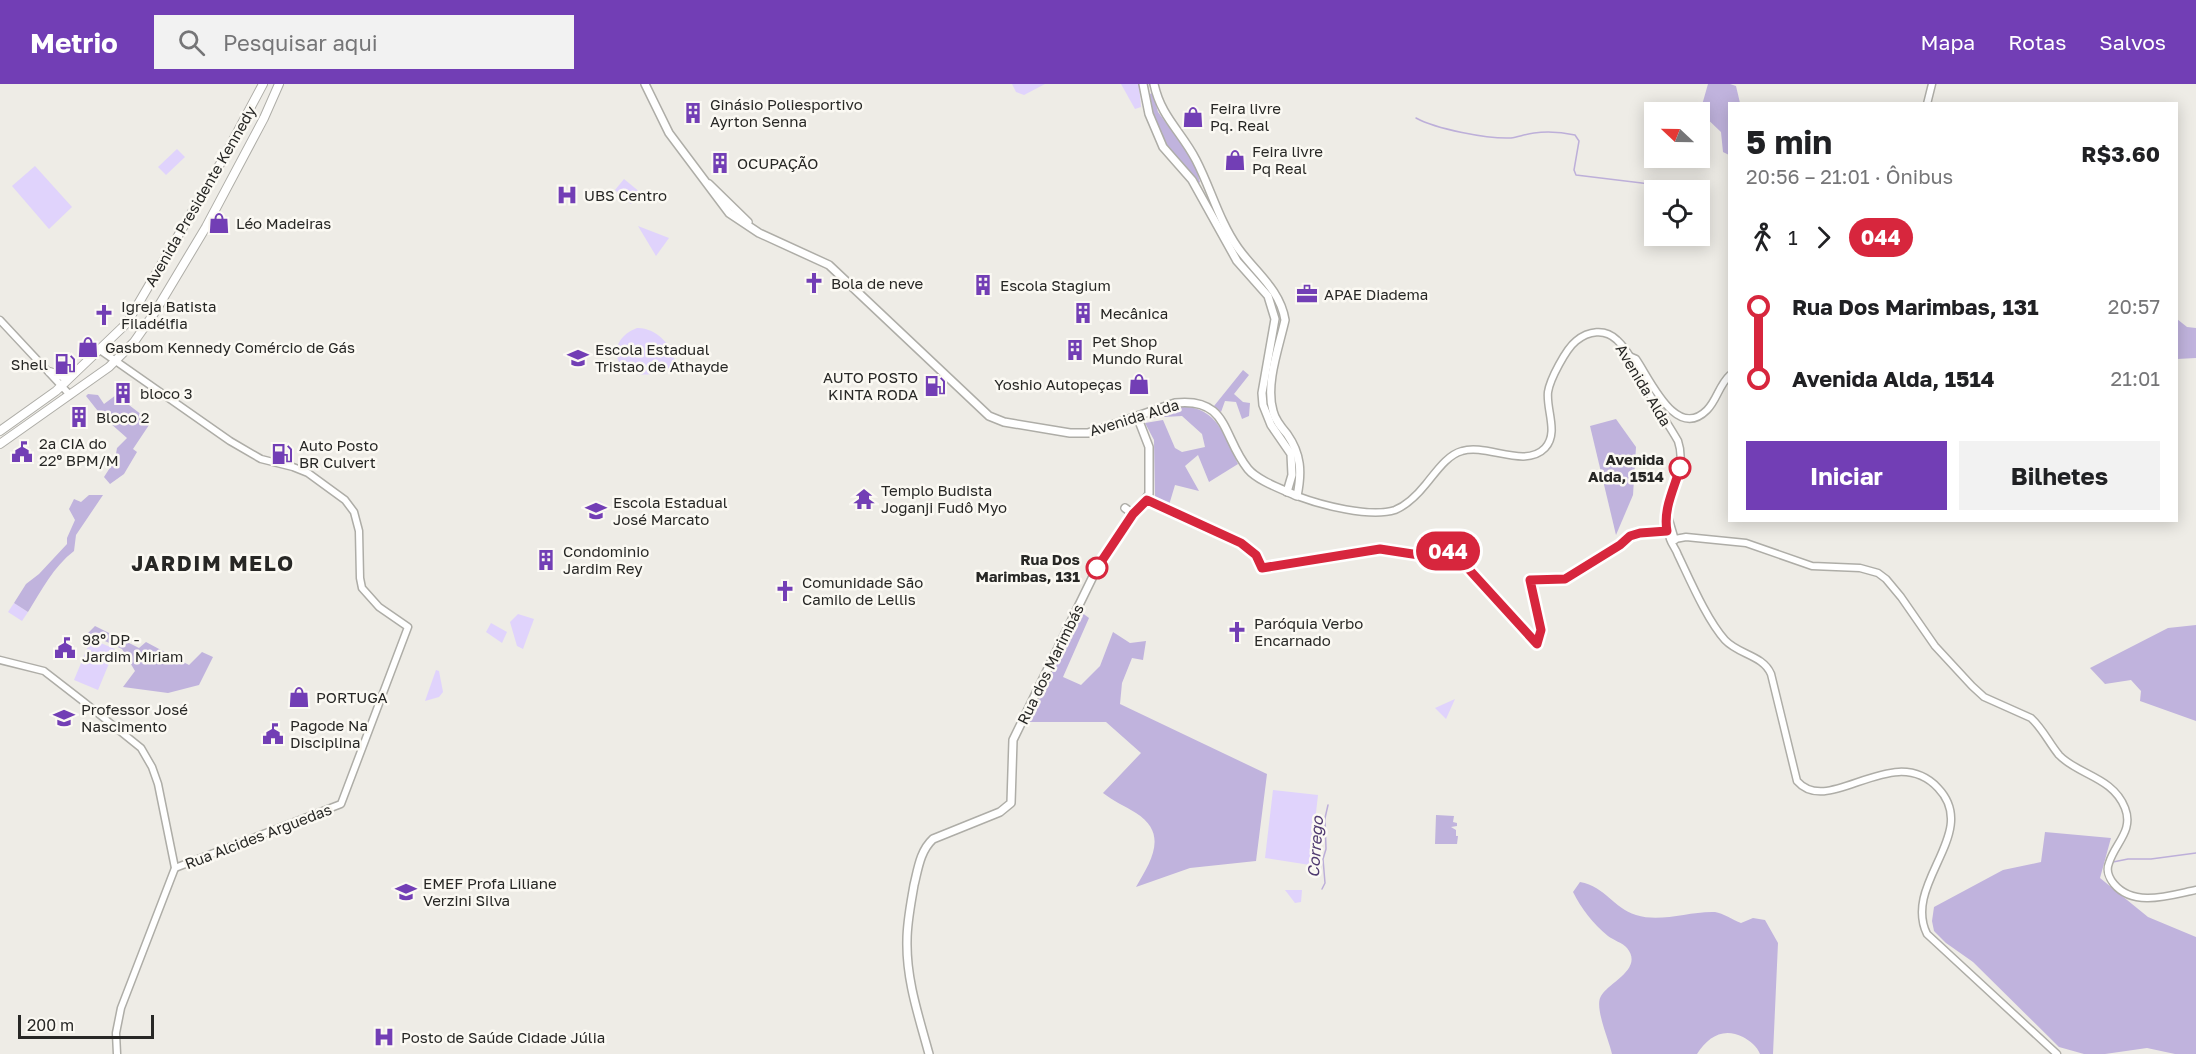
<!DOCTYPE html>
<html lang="pt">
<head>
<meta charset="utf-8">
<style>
  body { margin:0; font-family:"Golos Text",sans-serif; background:#f2f2f2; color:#202124; height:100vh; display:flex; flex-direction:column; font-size:22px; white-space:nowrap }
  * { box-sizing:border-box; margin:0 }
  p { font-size:20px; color:#757577 }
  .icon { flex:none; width:33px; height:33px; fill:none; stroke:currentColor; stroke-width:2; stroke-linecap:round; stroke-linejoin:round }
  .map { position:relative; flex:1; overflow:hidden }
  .panel { position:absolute; left:1728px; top:18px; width:450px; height:420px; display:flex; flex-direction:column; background:#fff; border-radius:0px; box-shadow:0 3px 15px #0003 }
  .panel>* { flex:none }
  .badge { padding:0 12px; border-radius:20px; font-size:21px; line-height:39px }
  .needle { width:39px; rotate:292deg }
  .tools { position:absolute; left:1644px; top:18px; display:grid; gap:12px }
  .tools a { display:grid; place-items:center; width:66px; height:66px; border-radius:0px; background:#fff; box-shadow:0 3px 15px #0003; font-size:30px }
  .scale { position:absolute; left:18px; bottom:15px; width:136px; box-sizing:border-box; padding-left:6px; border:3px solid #272725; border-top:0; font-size:16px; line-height:21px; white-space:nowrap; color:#272725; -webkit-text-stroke:4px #fbf9f3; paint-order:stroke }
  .map>.badge { position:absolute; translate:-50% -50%; box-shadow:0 0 0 3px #fff }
  .legs { display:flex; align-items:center; gap:9px; height:66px; padding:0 18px; font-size:20px }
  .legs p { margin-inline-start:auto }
  .head { display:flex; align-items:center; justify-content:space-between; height:102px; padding:0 18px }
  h1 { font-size:33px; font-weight:700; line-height:45px }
  .primary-button { display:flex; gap:12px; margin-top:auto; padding:12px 18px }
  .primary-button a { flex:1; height:69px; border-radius:0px; background:#723eb5; color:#fff; font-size:24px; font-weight:700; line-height:69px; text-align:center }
  .primary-button a+a { background:#f2f2f2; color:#202124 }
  ul { padding:0 18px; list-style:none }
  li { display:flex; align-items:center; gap:21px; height:72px; font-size:22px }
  li i { display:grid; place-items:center; width:9px; height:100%; margin:0 8px; background:currentColor }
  li i::after { content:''; width:15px; height:15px; margin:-8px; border:4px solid; border-radius:50%; background:#fff }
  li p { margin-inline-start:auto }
  li:first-child i { background:linear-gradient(#0000 50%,currentColor 0) }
  li:last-child i { background:linear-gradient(currentColor 50%,#0000 0) }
  header { display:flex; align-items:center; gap:36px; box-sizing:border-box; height:84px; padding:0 30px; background:#723eb5; color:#fff }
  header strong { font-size:28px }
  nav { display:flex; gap:33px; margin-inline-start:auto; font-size:21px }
  .search { width:420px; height:54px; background:#f2f2f2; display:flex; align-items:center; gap:15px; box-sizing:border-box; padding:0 21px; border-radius:0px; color:#757577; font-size:22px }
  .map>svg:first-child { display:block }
  .green { fill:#e0d3fc }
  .forest { fill:#c0b3dd }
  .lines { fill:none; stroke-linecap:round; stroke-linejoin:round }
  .stream { stroke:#bdafd9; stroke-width:1.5 }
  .tertiary-casing { stroke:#aeada7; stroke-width:9 }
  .secondary-casing { stroke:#aeada7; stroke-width:10 }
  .primary-casing { stroke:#aeada7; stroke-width:10 }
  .tertiary { stroke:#fff; stroke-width:6 }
  .secondary { stroke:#fff; stroke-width:7 }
  .primary { stroke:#fff; stroke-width:8 }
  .line-1-casing { stroke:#fff; stroke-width:14 }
  .line-1 { stroke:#d7263d; stroke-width:9 }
  .stop-1-dot { fill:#fff; stroke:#d7263d; stroke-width:3 }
  .labels { text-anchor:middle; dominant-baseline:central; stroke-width:5; stroke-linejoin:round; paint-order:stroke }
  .poi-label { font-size:15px; fill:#272725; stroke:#fbf9f3; text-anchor:start }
  .street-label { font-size:15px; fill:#272725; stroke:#fbf9f3 }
  .stop-label { font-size:15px; font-weight:bold; fill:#272725; stroke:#fbf9f3; text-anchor:end }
  .water-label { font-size:16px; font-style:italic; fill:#4f3a70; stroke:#fbf9f3 }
  .district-label { font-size:21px; font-weight:bold; letter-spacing:1.5px; fill:#272725; stroke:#fbf9f3 }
</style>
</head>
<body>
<header>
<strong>Metrio</strong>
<div class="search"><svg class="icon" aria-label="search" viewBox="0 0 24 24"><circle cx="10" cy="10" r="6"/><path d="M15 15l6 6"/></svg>Pesquisar aqui</div>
<nav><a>Mapa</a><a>Rotas</a><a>Salvos</a></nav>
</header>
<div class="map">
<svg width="2196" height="970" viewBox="0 0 2196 970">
  <rect width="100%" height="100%" fill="#eeece6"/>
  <g class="green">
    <polygon points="1012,0 1045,0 1024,11 1016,8"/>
    <polygon points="1121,0 1139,0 1141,23 1135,25"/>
    <polygon points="177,65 185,73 166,91 158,83"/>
    <polygon points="35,82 72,123 49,145 12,102"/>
    <polygon points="624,95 641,109 631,120 615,106"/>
    <polygon points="638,142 669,154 656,172"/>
    <path d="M637,244C654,243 672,260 675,277C670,285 666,287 656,289C616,299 601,258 637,244Z"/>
    <polygon points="600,417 608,423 598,437 590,431"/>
    <polygon points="14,519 28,528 22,537 8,528"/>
    <polygon points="518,530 534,535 523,565 517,562 510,538"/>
    <polygon points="491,539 507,548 502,559 486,548"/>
    <polygon points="91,555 115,565 98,606 74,596"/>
    <polygon points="436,586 439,587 443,608 439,613 425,617"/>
    <polygon points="1455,615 1446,635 1435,624"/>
    <polygon points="1273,706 1318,711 1310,781 1265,774"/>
    <polygon points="1285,806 1302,806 1301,818 1295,819"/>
  </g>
  <g class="forest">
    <polygon points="1708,0 1730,0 1736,2 1740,19 1730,20 1729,71 1723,68 1721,48 1700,28"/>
    <polygon points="1153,9 1158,28 1194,77 1200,98 1198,100 1167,65 1152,30 1146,11"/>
    <polygon points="2177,235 2187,243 2196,244 2196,274 2177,275"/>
    <polygon points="1243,286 1249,291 1234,310 1243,318 1250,319 1249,332 1242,335 1236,318 1225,317 1221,328 1214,322"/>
    <polygon points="88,310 98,311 104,320 116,311 151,338 133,365 137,368 124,390 110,400 104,393 115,376 117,364 127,354 101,331 86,312"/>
    <path d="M1181,322C1218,324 1224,351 1238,380L1209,398L1198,371L1185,382L1199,407L1175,401L1169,421L1155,416L1154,356L1145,339L1163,336L1175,364L1182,368L1205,363L1202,350L1182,332L1147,334L1148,331Z"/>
    <polygon points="1616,335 1636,363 1633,411 1616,451 1590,342"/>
    <path d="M89,411H103L76,451L74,467C54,482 41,507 28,528L14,519L26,500L39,490L67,460V454L75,436L69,425L74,415L81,418Z"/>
    <path d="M1081,528L1089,534L1063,593L1081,601L1100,582L1113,548L1130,559L1146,557L1143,576L1132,574L1122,599L1120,620L1267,690L1256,777L1190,784L1136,803C1151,777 1169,750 1136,729C1125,722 1113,717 1103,709L1141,669L1106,638H1028Z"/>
    <polygon points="2196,541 2196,637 2140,617 2141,607 2131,596 2105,600 2090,584 2168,544"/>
    <polygon points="95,542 139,564 146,558 189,581 202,568 213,573 199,601 168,609 123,603 135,587 122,565 88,549"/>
    <polygon points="1436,731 1454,732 1453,738 1457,739 1457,742 1451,743 1456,746 1456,752 1458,752 1457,760 1435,760"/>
    <polygon points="2045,748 2111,754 2100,794 2148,833 2196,853 2196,970 2175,970 2147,964 2105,970 2084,970 2059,963 1973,878 1946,859 1934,847 1932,837 1934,823 2003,786 2041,778"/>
    <path d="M1580,798C1606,803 1613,824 1636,831C1661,839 1689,827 1715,828C1723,829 1733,836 1741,839L1753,834L1765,836L1778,859L1773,970H1760C1757,962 1750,957 1743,953C1723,943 1708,953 1697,970H1612C1609,956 1594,923 1601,912C1609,898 1644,885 1627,864C1623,859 1613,856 1608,852C1593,840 1581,824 1573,808Z"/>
  </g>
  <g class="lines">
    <g class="stream">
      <path d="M1416,34C1436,45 1487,55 1511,54C1518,53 1526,50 1534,49C1548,47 1561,48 1575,51L1579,57L1574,86L1576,91L1650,100"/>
      <polyline points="2113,778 2128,775 2151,775 2196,769"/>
      <polyline points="1322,805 1325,799 1323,775 1326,765 1325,734 1328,721"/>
    </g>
    <defs>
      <g id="tertiary">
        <polyline points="1927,20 1932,0"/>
        <polyline points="0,236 70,311"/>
        <polyline points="100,266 230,357 261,375 293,383 308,389 345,416 354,428 359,447 360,494 362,504 379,523 408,543 341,720 175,784"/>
        <path d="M1629,272L1636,275C1650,295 1676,357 1707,326C1717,316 1719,301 1730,291"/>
        <path d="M1297,412C1321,421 1370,434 1395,426C1407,421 1418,410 1426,400C1436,388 1447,371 1462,367C1486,359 1525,385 1545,364C1559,349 1546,326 1548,308C1550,295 1566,265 1576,257C1588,247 1605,244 1617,256C1632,270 1640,293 1650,311C1658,326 1669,341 1678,357C1690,392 1657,418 1670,455C1672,461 1676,465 1678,471C1690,496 1707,536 1725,556C1739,571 1763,571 1771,590L1797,697C1829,734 1893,656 1938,704C1981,749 1902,799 1927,850L2057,970"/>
        <polyline points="1667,429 1675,456"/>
        <path d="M1669,451L1675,455L1686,453L1746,459L1812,482L1860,484L1878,489L1886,495L1901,513L1935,562L1972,602L1984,613L2031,634C2043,645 2049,659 2059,671C2078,691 2113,693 2125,724C2134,747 2115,759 2109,779C2106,786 2109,794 2114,800C2134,824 2171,811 2196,806"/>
        <polyline points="0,576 44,587 84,618 141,664 152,683 158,700 175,784 121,924 116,949 117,970"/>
      </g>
      <g id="secondary">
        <path d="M645,0L669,49L729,129L759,149L829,181L989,332L1004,338L1070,349H1088L1175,319C1229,313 1222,353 1248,385C1258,397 1282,405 1297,412C1302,388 1301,370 1287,350C1281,343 1275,336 1273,327C1265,300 1279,263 1285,236C1280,205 1255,188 1238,164C1219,137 1211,105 1196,76C1181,47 1161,33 1154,0"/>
        <polyline points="1143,0 1149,30 1163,63 1192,96 1237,177 1268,212 1275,235 1262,309 1263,321 1271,341 1291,370 1292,391 1287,408"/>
        <polyline points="709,100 748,138"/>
        <polyline points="1125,424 1133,430"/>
        <path d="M929,970C919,933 906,896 907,856C907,838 911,819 914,801C918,785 920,767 933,755L1000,728L1011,719L1013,656L1101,476L1149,410V363L1137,332"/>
      </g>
      <g id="primary">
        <polyline points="50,288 68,294"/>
        <polyline points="0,347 56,307 127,239 223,75 263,0"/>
        <polyline points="0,360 109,283 134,258 155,228 206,143 264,34 279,0"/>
      </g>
    </defs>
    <use href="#tertiary" class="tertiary-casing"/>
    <use href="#secondary" class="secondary-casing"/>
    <use href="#primary" class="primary-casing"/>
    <use href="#tertiary" class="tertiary"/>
    <use href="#secondary" class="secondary"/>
    <use href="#primary" class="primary"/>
  </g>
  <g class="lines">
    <defs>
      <path id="line-1" d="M1097,484L1133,430L1147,416L1241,459L1256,471L1262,484L1380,465L1419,471L1446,466L1454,469L1537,560L1541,546L1530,496L1565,495L1620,461L1630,452L1640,449L1667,447C1663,425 1674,405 1680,384"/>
    </defs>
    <use href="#line-1" class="line-1-casing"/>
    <use href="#line-1" class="line-1"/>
  </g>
  <defs>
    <symbol id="building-bare" viewBox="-9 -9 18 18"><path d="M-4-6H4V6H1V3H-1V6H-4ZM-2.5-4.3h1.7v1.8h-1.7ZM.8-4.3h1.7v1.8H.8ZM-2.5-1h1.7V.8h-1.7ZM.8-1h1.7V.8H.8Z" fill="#723eb5" stroke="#fbf9f3" stroke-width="2.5" paint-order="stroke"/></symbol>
    <symbol id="shop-bare" viewBox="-9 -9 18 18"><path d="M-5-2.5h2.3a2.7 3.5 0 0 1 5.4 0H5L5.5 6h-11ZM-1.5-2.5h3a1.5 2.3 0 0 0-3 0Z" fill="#723eb5" stroke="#fbf9f3" stroke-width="2.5" paint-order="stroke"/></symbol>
    <symbol id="hospital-bare" viewBox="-9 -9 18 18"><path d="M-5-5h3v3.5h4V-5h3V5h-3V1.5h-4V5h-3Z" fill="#723eb5" stroke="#fbf9f3" stroke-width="2.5" paint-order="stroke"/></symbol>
    <symbol id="church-bare" viewBox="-9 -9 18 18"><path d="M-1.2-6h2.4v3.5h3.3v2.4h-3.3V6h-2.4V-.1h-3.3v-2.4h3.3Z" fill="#723eb5" stroke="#fbf9f3" stroke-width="2.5" paint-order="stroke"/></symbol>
    <symbol id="office-bare" viewBox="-9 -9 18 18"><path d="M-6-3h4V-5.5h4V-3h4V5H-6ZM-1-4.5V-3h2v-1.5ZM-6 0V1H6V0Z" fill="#723eb5" stroke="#fbf9f3" stroke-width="2.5" paint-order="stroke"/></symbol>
    <symbol id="school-bare" viewBox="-9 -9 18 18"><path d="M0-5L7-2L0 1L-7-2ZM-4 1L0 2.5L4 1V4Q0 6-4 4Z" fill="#723eb5" stroke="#fbf9f3" stroke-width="2.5" paint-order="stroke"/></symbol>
    <symbol id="fuel-bare" viewBox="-9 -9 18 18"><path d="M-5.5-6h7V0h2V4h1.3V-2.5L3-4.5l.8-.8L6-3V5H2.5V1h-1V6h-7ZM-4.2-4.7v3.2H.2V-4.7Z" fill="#723eb5" stroke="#fbf9f3" stroke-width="2.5" paint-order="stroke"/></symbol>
    <symbol id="civic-bare" viewBox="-9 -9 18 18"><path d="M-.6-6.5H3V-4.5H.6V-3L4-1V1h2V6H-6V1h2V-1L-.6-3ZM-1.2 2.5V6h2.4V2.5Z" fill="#723eb5" stroke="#fbf9f3" stroke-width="2.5" paint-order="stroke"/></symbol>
    <symbol id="temple-bare" viewBox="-9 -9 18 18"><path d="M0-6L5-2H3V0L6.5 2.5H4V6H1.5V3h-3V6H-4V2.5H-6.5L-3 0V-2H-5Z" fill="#723eb5" stroke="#fbf9f3" stroke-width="2.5" paint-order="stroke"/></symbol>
  </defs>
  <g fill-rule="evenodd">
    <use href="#building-bare" x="678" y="14" width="30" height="30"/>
    <use href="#shop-bare" x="1178" y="18" width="30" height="30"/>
    <use href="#shop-bare" x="1220" y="61" width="30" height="30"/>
    <use href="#building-bare" x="705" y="64" width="30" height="30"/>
    <use href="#hospital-bare" x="552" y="96" width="30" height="30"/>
    <use href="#shop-bare" x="204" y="124" width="30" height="30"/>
    <use href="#church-bare" x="799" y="184" width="30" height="30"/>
    <use href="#building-bare" x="968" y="186" width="30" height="30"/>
    <use href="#office-bare" x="1292" y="195" width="30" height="30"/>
    <use href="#building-bare" x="1068" y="214" width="30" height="30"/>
    <use href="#church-bare" x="89" y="216" width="30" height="30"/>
    <use href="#shop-bare" x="73" y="248" width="30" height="30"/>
    <use href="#building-bare" x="1060" y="251" width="30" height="30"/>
    <use href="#school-bare" x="563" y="259" width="30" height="30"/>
    <use href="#fuel-bare" x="50" y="265" width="30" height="30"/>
    <use href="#shop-bare" x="1124" y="285" width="30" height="30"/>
    <use href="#fuel-bare" x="920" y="287" width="30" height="30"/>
    <use href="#building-bare" x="108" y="294" width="30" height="30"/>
    <use href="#building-bare" x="64" y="318" width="30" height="30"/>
    <use href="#civic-bare" x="7" y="353" width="30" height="30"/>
    <use href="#fuel-bare" x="267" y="355" width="30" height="30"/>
    <use href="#temple-bare" x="849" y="400" width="30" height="30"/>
    <use href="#school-bare" x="581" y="412" width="30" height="30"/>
    <use href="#building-bare" x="531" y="461" width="30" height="30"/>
    <use href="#church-bare" x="770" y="492" width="30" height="30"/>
    <use href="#church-bare" x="1222" y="533" width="30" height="30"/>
    <use href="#civic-bare" x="50" y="549" width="30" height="30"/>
    <use href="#shop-bare" x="284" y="598" width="30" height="30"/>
    <use href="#school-bare" x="49" y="619" width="30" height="30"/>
    <use href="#civic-bare" x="258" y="635" width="30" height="30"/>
    <use href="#school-bare" x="391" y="793" width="30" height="30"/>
    <use href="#hospital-bare" x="369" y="938" width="30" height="30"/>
  </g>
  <g class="stop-1-dot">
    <circle cx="1680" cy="384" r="10"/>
    <circle cx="1097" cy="484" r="10"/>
  </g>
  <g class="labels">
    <g class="poi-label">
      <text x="710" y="20">Ginásio Poliesportivo<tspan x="710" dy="17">Ayrton Senna</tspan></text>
      <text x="1210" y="24">Feira livre<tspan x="1210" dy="17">Pq. Real</tspan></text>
      <text x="1252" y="67">Feira livre<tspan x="1252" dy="17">Pq Real</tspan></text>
      <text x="737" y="79">OCUPAÇÃO</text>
      <text x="584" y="111">UBS Centro</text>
      <text x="236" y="139">Léo Madeiras</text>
      <text x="831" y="199">Bola de neve</text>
      <text x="1000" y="201">Escola Stagium</text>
      <text x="1324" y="210">APAE Diadema</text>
      <text x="121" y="222">Igreja Batista<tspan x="121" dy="17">Filadélfia</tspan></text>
      <text x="1100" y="229">Mecânica</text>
      <text x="1092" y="257">Pet Shop<tspan x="1092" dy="17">Mundo Rural</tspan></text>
      <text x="105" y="263">Gasbom Kennedy Comércio de Gás</text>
      <text x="595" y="265">Escola Estadual<tspan x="595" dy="17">Tristao de Athayde</tspan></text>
      <text x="48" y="280" text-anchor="end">Shell</text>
      <text x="918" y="293" text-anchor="end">AUTO POSTO<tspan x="918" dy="17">KINTA RODA</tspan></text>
      <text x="1122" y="300" text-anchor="end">Yoshio Autopeças</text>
      <text x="140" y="309">bloco 3</text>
      <text x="96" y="333">Bloco 2</text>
      <text x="39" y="359">2ª CIA do<tspan x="39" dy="17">22º BPM/M</tspan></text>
      <text x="299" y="361">Auto Posto<tspan x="299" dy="17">BR Culvert</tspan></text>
      <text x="881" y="406">Templo Budista<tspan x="881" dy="17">Joganji Fudô Myo</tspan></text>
      <text x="613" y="418">Escola Estadual<tspan x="613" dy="17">José Marcato</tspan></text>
      <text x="563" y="467">Condominio<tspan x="563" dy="17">Jardim Rey</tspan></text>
      <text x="802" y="498">Comunidade São<tspan x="802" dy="17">Camilo de Lellis</tspan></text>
      <text x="1254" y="539">Paróquia Verbo<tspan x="1254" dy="17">Encarnado</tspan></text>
      <text x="82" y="555">98º DP -<tspan x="82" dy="17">Jardim Miriam</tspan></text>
      <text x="316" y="613">PORTUGA</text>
      <text x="81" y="625">Professor José<tspan x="81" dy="17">Nascimento</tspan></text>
      <text x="290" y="641">Pagode Na<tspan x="290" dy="17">Disciplina</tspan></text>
      <text x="423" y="799">EMEF Profª Liliane<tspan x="423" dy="17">Verzini Silva</tspan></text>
      <text x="401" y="953">Posto de Saúde Cidade Júlia</text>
    </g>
    <g class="street-label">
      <text transform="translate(200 112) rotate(-60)">Avenida Presidente Kennedy</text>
      <text transform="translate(1644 301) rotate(59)">Avenida Alda</text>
      <text transform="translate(1134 333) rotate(-17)">Avenida Alda</text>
      <text transform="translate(1050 580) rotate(-64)">Rua dos Marimbás</text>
      <text transform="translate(258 752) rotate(-21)">Rua Alcides Arguedas</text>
    </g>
    <g class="stop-label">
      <text x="1664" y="375">Avenida<tspan x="1664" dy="17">Alda, 1514</tspan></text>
      <text x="1080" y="475">Rua Dos<tspan x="1080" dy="17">Marimbas, 131</tspan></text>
    </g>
    <g class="water-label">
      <text transform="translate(1315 763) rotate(-86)">Corrego</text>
    </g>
    <g class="district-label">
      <text x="213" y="479">JARDIM MELO</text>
    </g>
  </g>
</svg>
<div class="tools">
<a><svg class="needle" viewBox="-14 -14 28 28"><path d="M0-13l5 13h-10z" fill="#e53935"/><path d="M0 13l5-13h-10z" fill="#757577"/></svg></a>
<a><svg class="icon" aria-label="locate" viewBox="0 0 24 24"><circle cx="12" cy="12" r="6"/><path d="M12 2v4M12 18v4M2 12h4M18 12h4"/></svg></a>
</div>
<div class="scale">200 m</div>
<b class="badge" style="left:1448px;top:467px;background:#d7263d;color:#fff">044</b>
<section class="panel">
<div class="head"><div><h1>5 min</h1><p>20:56 – 21:01 · Ônibus</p></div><b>R$3.60</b></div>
<div class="legs"><svg class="icon" aria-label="walk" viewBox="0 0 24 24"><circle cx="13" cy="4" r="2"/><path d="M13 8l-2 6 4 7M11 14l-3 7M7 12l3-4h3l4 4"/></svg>1<svg class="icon" aria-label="forward" viewBox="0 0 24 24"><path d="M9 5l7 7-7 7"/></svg><b class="badge" style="background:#d7263d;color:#fff">044</b></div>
<ul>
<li><i style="color:#d7263d"></i><b>Rua Dos Marimbas, 131</b><p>20:57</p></li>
<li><i style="color:#d7263d"></i><b>Avenida Alda, 1514</b><p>21:01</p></li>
</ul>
<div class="primary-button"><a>Iniciar</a><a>Bilhetes</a></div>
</section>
</div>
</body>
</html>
